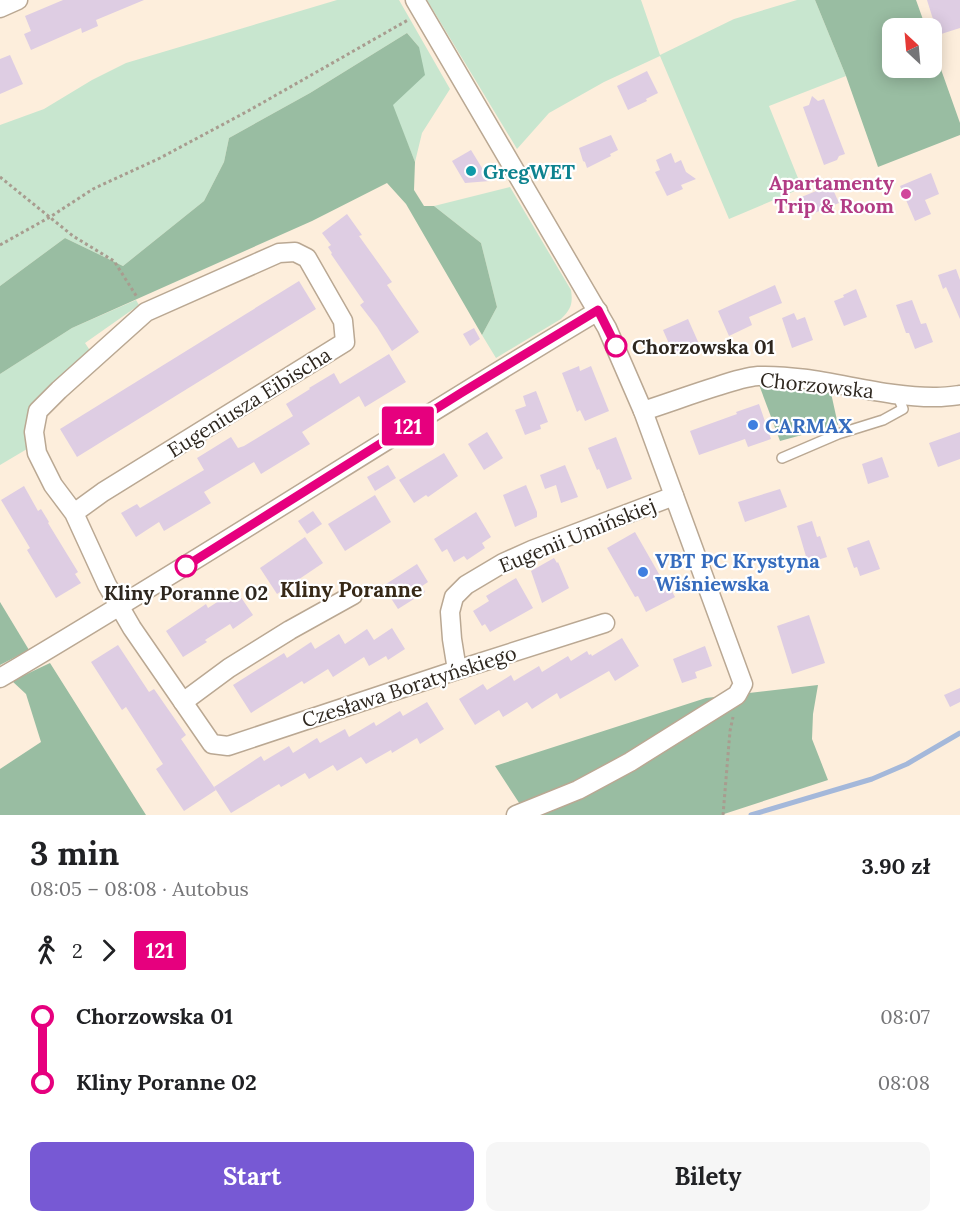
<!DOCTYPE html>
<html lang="pl">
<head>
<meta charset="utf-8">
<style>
  body { margin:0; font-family:Lora,serif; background:#f6f6f6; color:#202124; height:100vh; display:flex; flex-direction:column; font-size:22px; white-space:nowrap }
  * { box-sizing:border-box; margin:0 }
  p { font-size:20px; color:#757577 }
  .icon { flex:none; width:33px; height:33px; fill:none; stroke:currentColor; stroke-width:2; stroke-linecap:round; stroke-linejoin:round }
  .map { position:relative; height:815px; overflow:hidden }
  .side { display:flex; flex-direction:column; background:#fff; flex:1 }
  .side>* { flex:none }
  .badge { padding:0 12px; border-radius:4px; font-size:21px; line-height:39px }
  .needle { width:39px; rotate:334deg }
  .tools { position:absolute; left:882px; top:18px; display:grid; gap:12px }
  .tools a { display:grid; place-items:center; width:60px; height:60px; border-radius:12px; background:#fff; box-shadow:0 3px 15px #0003; font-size:30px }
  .map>.badge { position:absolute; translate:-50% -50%; box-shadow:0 0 0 3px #fff }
  .legs { display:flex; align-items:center; gap:9px; height:66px; padding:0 30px; font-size:20px }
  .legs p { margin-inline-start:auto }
  .overview { display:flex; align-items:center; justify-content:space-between; height:102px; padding:0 30px }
  h1 { font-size:33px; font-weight:700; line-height:45px }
  .button { display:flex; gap:12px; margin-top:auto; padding:12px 30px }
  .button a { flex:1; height:69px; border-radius:12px; background:#7759d4; color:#fff; font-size:24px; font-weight:700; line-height:69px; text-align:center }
  .button a+a { background:#f6f6f6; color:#202124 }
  ul { padding:0 30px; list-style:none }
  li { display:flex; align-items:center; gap:21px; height:66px; font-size:22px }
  li i { display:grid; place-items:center; width:9px; height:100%; margin:0 8px; background:currentColor }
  li i::after { content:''; width:15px; height:15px; margin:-8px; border:4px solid; border-radius:50%; background:#fff }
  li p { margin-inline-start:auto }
  li:first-child i { background:linear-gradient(#0000 50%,currentColor 0) }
  li:last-child i { background:linear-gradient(currentColor 50%,#0000 0) }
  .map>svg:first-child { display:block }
  .green { fill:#c8e6cf }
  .forest { fill:#99bda2 }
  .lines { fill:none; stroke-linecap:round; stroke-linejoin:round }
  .stream { stroke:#a4b8da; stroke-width:5 }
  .building { fill:#decde3 }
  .service-casing { stroke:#baa893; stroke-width:12 }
  .minor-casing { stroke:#baa893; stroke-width:21 }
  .path { stroke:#a89c8f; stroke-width:3; stroke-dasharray:3 3; stroke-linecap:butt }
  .service { stroke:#fff; stroke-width:9 }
  .minor { stroke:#fff; stroke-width:18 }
  .line-1-casing { stroke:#fff; stroke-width:14 }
  .line-1 { stroke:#e6007e; stroke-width:9 }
  .culture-dot { fill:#0f9aa8; stroke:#fff; stroke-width:2 }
  .hotel-dot { fill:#d1479c; stroke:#fff; stroke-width:2 }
  .stop-1-dot { fill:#fff; stroke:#e6007e; stroke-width:3 }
  .shop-dot { fill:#3f7fe0; stroke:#fff; stroke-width:2 }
  .labels { text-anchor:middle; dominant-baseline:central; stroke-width:4.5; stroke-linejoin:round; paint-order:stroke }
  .culture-label { font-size:20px; font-weight:bold; fill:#0d838f; stroke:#fff; text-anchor:start }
  .hotel-label { font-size:20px; font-weight:bold; fill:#b23c85; stroke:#fff; text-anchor:end }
  .stop-label { font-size:20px; font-weight:bold; fill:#2e271f; stroke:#fff; text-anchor:start }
  .street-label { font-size:20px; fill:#2e271f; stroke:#fff }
  .shop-label { font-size:20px; font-weight:bold; fill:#366cbe; stroke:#fff; text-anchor:start }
  .neighbourhood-label { font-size:21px; font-weight:bold; fill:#372917; stroke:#fff }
</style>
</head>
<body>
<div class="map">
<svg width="960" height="815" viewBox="0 0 960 815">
  <rect width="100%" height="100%" fill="#fdeedc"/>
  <g class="green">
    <polygon points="337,0 399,0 450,89 422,133 415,162 392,105 419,47 407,33 310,93 229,138 224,162 204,201 123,266 65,238 0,286 0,125 44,109 92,80 126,63"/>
    <polygon points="427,0 641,0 660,55 734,19 797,0 815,0 846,76 769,106 802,188 729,219 660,56 604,82 549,113 517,149"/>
    <path d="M510,187L571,290C573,304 571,309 561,319L496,358L482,335L497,307L481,243L434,206Z"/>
    <polygon points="136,300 139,305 85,343 93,355 31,415 27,449 0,465 0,374 72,328"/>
  </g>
  <g class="forest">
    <polygon points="815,0 916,0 926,28 892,28 892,68 932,68 932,44 960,123 960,135 878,167 846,76"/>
    <polygon points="407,33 419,47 425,75 393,105 415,162 414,190 424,206 434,206 481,243 497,307 482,335 406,204 387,183 312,221 72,328 0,374 0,286 65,238 123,266 204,201 224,162 229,138 310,93"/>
    <polygon points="758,382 787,382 831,393 838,425 780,441"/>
    <polygon points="0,602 29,650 0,665"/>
    <polygon points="50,663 146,815 0,815 0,769 41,742 26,694 12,681"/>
    <polygon points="818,685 813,714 812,739 828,780 721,815 527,815 495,766 706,698"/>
  </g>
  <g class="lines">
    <polyline class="stream" points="751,815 872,779 907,764 960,733"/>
  </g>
  <g class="building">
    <polygon points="63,0 144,0 96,20 98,26 82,33 81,28 31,50 24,34 31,31 25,16"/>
    <polygon points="927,0 960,0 960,28 938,35"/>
    <polygon points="10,55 23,84 0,94 0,59"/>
    <polygon points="647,71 658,93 646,99 647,101 628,110 617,86"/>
    <polygon points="812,96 818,101 824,99 845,154 839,156 837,160 824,165 803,107 809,105"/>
    <polygon points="611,135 618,150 610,154 611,156 587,168 585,162 583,161 579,148"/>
    <polygon points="471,150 490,181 465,183 452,161"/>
    <polygon points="671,153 675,163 681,160 686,172 696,179 681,185 683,189 667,196 655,172 660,170 656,160"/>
    <polygon points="931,173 939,194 925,200 931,214 915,221 900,186"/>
    <polygon points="831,185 839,203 807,216 799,198"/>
    <polygon points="347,214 362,235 359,236 392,282 387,285 419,332 392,351 377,327 360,305 364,302 331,254 332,253 328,247 331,245 322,233"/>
    <polygon points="956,269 960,280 960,319 946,287 943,289 938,275"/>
    <polygon points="299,281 316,309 77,457 60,429"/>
    <polygon points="775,285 782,303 749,317 752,325 729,336 718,311"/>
    <polygon points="856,289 867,317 844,326 834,301 844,297 843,295"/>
    <polygon points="912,300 921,324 926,323 933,342 915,349 909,333 906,333 896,305"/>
    <polygon points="794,313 797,320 805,317 813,340 792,348 782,318"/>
    <polygon points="688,319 699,344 674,355 663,330"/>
    <polygon points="474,328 480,339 470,346 463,334"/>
    <polygon points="389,354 406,382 365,407 359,396 302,432 310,444 261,474 254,462 204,492 211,503 164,531 159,522 136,537 121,513 137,504 140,508 204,470 197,458 231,437 238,448 244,446 293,416 286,404 310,389 309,388 334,373 340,384"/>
    <polygon points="579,366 580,371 591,366 609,411 585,421 580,410 577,412 562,373"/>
    <polygon points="536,391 548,422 540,425 541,429 525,435 515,410 526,406 523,396"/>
    <polygon points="759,404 771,439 748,447 745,439 699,455 690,431 737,414 736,412"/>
    <polygon points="487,432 503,458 484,470 468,444"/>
    <polygon points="960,432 960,459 938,467 929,443"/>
    <polygon points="616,437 632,479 607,489 599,469 597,470 588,448"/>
    <polygon points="444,453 458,476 428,497 426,495 414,503 399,480"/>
    <polygon points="882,457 889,477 868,484 862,464"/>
    <polygon points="388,465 396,478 375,491 367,477"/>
    <polygon points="565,465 578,497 561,503 556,485 545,489 540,475"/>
    <polygon points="526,485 537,512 537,517 515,527 503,495"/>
    <polygon points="24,486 38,511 41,509 49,522 48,523 78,572 75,574 81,583 56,598 27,550 30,548 1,500"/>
    <polygon points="780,489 787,507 745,522 738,502"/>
    <polygon points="375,495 391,522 345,551 328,524"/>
    <polygon points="313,511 322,524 307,534 298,521"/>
    <polygon points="476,512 491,537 482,543 485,548 467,560 464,556 454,562 447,549 442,552 434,539"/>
    <polygon points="812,521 817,537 820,536 827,557 808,563 797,526"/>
    <polygon points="635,532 663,581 666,580 675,597 646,612 638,596 635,597 607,548"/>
    <polygon points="305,537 323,563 277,594 260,568"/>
    <polygon points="869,540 880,569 860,576 857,567 854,568 847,548"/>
    <polygon points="554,558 557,563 558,562 569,588 542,603 531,571"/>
    <polygon points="417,564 428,582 422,586 425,592 398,609 383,586"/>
    <polygon points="516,578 533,608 490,632 485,624 482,626 473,611 489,601 486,596"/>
    <polygon points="236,590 253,615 233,629 230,624 205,640 207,642 183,657 166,631 206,604 208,608"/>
    <polygon points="809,615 825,663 792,674 777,626"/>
    <polygon points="392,628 405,649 388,660 386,656 369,666 364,657 333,677 328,669 304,684 302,681 251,713 233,685 284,653 287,658 311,642 315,649 339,634 345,644 367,629 374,640"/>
    <polygon points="622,638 639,666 615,681 609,671 560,699 557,693 532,709 527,702 503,717 499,710 475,725 459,699 483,684 487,690 511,675 514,681 539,666 542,672 568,656 571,661 587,651 589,655 591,654 592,656"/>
    <polygon points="118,645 149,692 154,689 186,735 181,739 216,790 184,811 156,769 163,764 126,707 122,710 91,662"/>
    <polygon points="705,646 712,666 695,672 697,678 682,683 673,659"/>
    <polygon points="960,688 960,702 950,707 944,695"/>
    <polygon points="427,702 444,729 420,744 417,738 392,753 391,750 366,764 361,757 337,771 333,765 309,779 305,773 281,787 279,784 231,813 214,787 261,756 264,761 289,746 293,753 317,738 320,743 345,729 349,737 374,722 376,726 400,711 403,716"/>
  </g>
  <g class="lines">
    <defs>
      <polyline id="service" points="782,458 838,434 883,420 903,409 897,394"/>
      <g id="minor">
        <polyline points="415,0 607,328 643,411 743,684 737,695 630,762 578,790 516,815"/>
        <polyline points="0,8 18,0"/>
        <path d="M643,411C668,403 692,394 718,386C730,382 745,377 758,376C819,374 877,398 937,397C945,397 952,396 960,395"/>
        <polyline points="74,513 103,492 345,342 343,321 307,258 295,252 279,253 146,312 59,390 38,411 34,432 37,453 53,485 74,513 107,585 132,628 212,744 228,746 457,670 605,623"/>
        <polyline points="457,670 452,639 450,612 454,597 466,585 503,563 532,550 674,496"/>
        <path d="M0,678C202,559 397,431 598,311"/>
        <polyline points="183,702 229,668 290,630 353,595"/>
      </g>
    </defs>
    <use href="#service" class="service-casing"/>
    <use href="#minor" class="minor-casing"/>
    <g class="path">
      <polyline points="0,177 73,236 114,261 137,297"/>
      <polyline points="0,245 50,217 93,189 160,158 248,111 408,20"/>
      <polyline points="723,815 730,731 733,717"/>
    </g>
    <use href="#service" class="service"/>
    <use href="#minor" class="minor"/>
  </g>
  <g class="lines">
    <defs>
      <polyline id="line-1" points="186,566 461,393 598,310 616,346"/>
    </defs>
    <use href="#line-1" class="line-1-casing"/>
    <use href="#line-1" class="line-1"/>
  </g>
  <circle class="culture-dot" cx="471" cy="171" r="6"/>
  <circle class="hotel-dot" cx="906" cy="194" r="6"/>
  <g class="stop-1-dot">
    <circle cx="616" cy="346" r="10"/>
    <circle cx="186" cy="566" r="10"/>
  </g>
  <g class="shop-dot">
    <circle cx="753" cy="425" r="6"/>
    <circle cx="643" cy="572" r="6"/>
  </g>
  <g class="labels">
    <g class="culture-label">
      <text x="483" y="171">GregWET</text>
    </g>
    <g class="hotel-label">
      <text x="894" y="182">Apartamenty<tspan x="894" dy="23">Trip &amp; Room</tspan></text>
    </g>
    <g class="stop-label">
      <text x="632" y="346">Chorzowska 01</text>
      <text x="186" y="592" text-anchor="middle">Kliny Poranne 02</text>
    </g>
    <g class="street-label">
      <text transform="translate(817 385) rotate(6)">Chorzowska</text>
      <text transform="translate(249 402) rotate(-32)">Eugeniusza Eibischa</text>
      <text transform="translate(577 535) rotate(-22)">Eugenii Umińskiej</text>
      <text transform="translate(409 686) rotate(-18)">Czesława Boratyńskiego</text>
    </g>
    <g class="shop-label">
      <text x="765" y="425">CARMAX</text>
      <text x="655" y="560">VBT PC Krystyna<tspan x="655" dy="23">Wiśniewska</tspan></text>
    </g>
    <g class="neighbourhood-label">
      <text x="351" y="589">Kliny Poranne</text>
    </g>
  </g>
</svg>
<div class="tools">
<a><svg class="needle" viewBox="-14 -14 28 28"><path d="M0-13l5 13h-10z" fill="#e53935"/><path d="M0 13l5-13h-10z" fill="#757577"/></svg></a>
</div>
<b class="badge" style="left:408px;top:426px;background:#e6007e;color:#fff">121</b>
</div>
<section class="side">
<div class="overview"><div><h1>3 min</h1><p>08:05 – 08:08 · Autobus</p></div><b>3.90 zł</b></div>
<div class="legs"><svg class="icon" aria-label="walk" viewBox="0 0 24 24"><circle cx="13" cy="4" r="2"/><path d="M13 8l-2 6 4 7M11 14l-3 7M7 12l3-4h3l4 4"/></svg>2<svg class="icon" aria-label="forward" viewBox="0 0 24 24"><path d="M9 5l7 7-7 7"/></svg><b class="badge" style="background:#e6007e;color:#fff">121</b></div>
<ul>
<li><i style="color:#e6007e"></i><b>Chorzowska 01</b><p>08:07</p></li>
<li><i style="color:#e6007e"></i><b>Kliny Poranne 02</b><p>08:08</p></li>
</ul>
<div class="button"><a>Start</a><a>Bilety</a></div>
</section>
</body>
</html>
